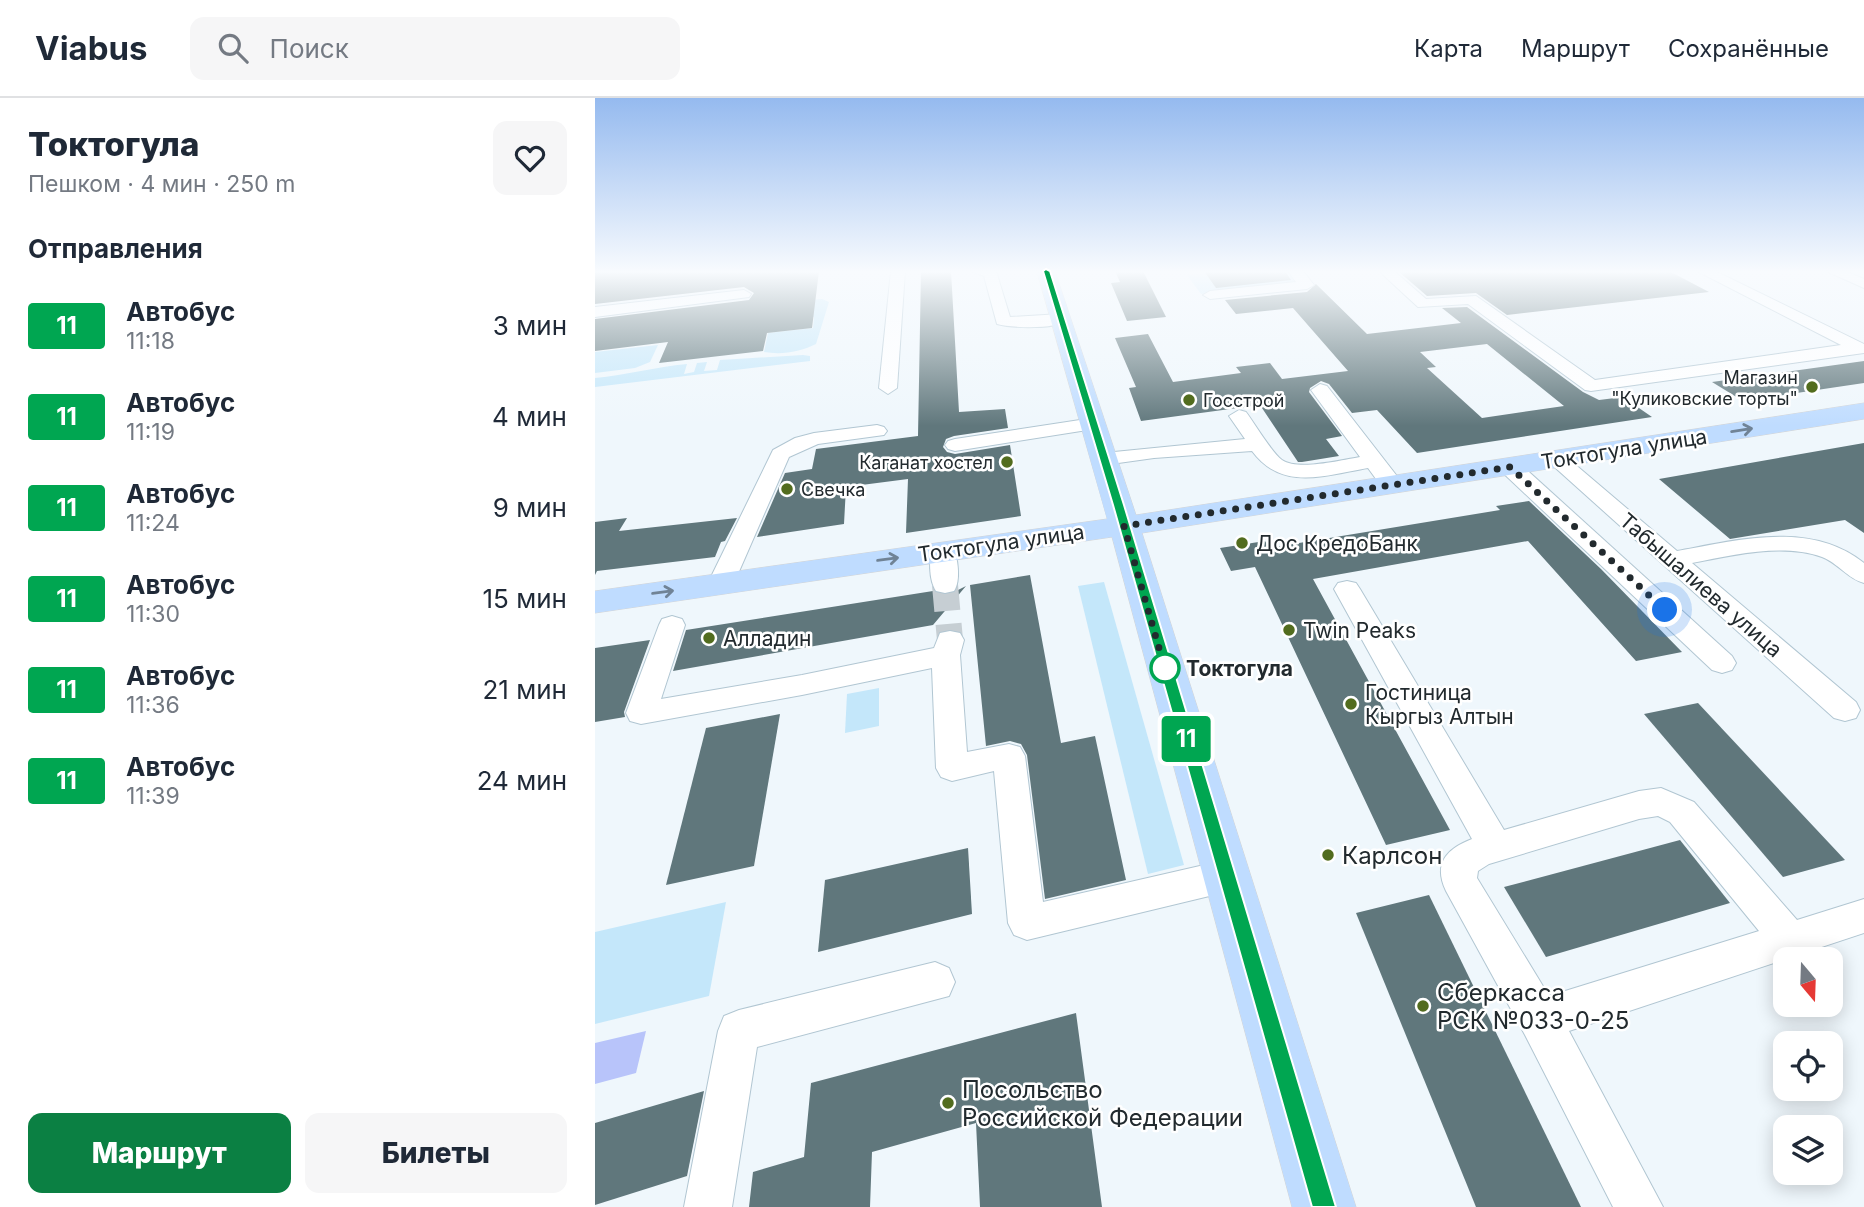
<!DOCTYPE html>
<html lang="ru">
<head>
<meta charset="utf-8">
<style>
  body { margin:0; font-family:Inter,sans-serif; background:#f6f6f7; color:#1f2937; height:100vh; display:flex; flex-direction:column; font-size:26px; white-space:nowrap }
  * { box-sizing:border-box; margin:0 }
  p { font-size:23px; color:#747a83 }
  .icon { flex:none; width:38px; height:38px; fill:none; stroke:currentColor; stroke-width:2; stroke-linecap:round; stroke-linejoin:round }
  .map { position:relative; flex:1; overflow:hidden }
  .sheet { display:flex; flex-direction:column; background:#fff; width:595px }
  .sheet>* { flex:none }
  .badge { padding:0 14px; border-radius:5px; font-size:24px; line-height:46px }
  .needle { width:46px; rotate:161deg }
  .fabs { position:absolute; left:1178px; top:849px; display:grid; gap:14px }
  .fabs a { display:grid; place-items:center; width:70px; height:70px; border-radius:14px; background:#fff; box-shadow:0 4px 18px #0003; font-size:35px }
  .you { position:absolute; width:35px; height:35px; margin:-18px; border:5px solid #fff; border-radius:50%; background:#1a73e8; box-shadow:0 0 0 10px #1a73e833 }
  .map>.badge { position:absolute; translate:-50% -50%; box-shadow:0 0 0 4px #fff }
  h2 { padding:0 28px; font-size:26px; line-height:63px }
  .round { display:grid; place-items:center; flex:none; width:74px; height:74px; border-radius:14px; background:#f6f6f7 }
  .headline { display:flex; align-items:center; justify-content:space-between; height:119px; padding:0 28px }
  h1 { font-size:33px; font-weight:800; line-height:52px }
  .action { display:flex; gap:14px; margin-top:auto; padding:14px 28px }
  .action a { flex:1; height:80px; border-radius:14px; background:#0b8043; color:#fff; font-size:28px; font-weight:800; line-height:80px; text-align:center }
  .action a+a { background:#f6f6f7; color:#1f2937 }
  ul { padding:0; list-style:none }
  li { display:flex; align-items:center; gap:21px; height:91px; padding:0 28px }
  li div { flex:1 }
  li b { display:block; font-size:26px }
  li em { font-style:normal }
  li .badge { min-width:77px; font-weight:700; text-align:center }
  header { display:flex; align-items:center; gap:42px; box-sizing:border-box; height:98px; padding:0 35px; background:#fff; border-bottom:2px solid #e0e1e3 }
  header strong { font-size:33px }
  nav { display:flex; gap:38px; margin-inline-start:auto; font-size:24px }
  .search { width:490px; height:63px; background:#f6f6f7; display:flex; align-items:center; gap:18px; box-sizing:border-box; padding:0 24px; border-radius:14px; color:#747a83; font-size:26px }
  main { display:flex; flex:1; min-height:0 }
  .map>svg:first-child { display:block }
  .green { fill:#c4e7fa }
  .water { fill:#b8c4fa }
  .building { fill:#60777c; fill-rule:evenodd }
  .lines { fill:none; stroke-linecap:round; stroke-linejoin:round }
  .minor-tunnel { stroke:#c6ced3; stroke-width:26; stroke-dasharray:26 13; stroke-linecap:butt }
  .minor-casing { stroke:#b1c6d2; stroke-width:2 }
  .major-casing { stroke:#d3d4d5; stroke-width:1 }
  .minor { fill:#fff; fill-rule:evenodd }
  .major { fill:#bfdcff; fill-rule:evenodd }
  .oneway { stroke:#708396 }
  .line { fill:#00a651; stroke:#fff; stroke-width:2 }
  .walk { stroke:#222a2e; stroke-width:7; stroke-dasharray:0 12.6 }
  .poi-dot { fill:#526c1e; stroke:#fff; stroke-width:2.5 }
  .stop-dot { fill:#fff; stroke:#00a651; stroke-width:3.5 }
  .labels { text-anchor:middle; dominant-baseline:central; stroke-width:5; stroke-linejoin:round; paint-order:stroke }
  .far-poi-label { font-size:18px; fill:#222a2e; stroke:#fff; text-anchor:end }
  .street-label { font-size:21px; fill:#222a2e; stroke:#fff }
  .poi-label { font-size:21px; fill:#222a2e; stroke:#fff; text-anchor:start }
  .stop-label { font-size:21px; font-weight:bold; fill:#222a2e; stroke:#fff; text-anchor:start }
  .near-poi-label { font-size:24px; fill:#222a2e; stroke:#fff; text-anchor:start }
</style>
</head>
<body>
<header>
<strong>Viabus</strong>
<div class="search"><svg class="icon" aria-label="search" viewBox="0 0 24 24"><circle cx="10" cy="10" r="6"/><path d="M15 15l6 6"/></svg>Поиск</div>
<nav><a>Карта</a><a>Маршрут</a><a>Сохранённые</a></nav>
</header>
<main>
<section class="sheet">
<div class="headline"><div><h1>Токтогула</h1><p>Пешком · 4 мин · 250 m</p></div><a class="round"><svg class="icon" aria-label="heart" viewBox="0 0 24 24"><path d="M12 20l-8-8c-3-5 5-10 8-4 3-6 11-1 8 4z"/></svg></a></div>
<h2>Отправления</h2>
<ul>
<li><span class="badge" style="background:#00a651;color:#fff">11</span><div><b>Автобус</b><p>11:18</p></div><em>3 мин</em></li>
<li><span class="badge" style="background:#00a651;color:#fff">11</span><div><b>Автобус</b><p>11:19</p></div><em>4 мин</em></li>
<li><span class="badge" style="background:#00a651;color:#fff">11</span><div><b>Автобус</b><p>11:24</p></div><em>9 мин</em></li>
<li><span class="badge" style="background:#00a651;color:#fff">11</span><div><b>Автобус</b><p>11:30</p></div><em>15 мин</em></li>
<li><span class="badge" style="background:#00a651;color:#fff">11</span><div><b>Автобус</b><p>11:36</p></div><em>21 мин</em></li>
<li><span class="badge" style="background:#00a651;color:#fff">11</span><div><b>Автобус</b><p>11:39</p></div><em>24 мин</em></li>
</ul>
<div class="action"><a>Маршрут</a><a>Билеты</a></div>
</section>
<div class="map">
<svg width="1269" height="1109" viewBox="0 0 1269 1109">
  <rect width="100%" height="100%" fill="#eff7fc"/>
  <g class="green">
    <polygon points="635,173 693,173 706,186 606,196 592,177"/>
    <path d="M227,201L234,204L221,246C205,254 187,257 169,254L173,235L218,230L219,219L177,223L192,204Z"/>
    <polygon points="63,247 55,264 40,270 0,275 0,254"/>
    <path d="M208,257L215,258V263L0,289V280C31,277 61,269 92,266L89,276L99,274L102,265L112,264L109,273L122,272L125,262Z"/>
    <polygon points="509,484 589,767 553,776 483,488"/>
    <polygon points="284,590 284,628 250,635 252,596"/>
    <polygon points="131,804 114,898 0,926 0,834"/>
  </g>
  <polygon class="water" points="51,933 41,975 0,986 0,945"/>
  <g class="building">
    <polygon points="0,173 190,173 190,175 224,173 217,230 172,235 168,253 64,265 73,244 0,253 0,221 154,202 159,195 149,189 0,206"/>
    <polygon points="326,173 356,173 364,314 410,311 413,330 359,338 351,341 348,349 352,354 360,356 415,347 426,418 311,435 313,381 251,389 249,426 162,439 190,375 217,371 221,351 323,338"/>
    <polygon points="520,173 548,173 571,219 532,223 516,185 525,184"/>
    <polygon points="609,173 690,173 696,182 621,190"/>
    <polygon points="803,173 1074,173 1114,194 912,217 881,195 832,198"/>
    <path d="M721,186L772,236L866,225L847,210L872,209L988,294L1004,302L1028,299L1057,319L822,355L782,312L757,315L734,286L726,283L715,290L714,294L747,338L731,341L744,358L707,364H703L665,307L546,323L534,290L541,289L520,240L553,236L578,284L646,275L641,269L675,265L687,281L753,273L698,210L641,216L630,202L712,194ZM892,246L969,308L887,320L832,270L841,269L825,254Z"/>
    <polygon points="1269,263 1269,285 1148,303 1117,284"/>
    <polygon points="1269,345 1269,435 1250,422 1135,441 1064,381"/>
    <polygon points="934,403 1006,471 1087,554 1041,563 933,443 718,481 855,732 791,747 660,469 636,473 625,450 670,443 674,450 905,412 901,408"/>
    <polygon points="32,420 24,433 142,420 130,443 126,444 120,459 2,473 0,477 0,424"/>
    <polygon points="435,477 466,645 500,638 531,782 450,801 432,657 426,646 415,643 391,648 375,487"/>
    <polygon points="371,488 338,527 78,573 91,532 338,493 351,498"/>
    <polygon points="55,542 29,614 30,619 0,624 0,550"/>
    <polygon points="1103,605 1250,762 1188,779 1049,616"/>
    <polygon points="185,616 159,768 71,787 111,630"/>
    <polygon points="1085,742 1135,805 951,859 909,789"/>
    <polygon points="373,750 377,816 223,854 230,782"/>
    <polygon points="834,797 986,1109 881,1109 761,815"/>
    <polygon points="481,915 507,1109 385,1109 381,1025 277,1054 275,1109 154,1109 158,1074 209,1059 216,985"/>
    <polygon points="109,993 92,1078 0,1107 0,1025"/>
  </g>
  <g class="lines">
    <polyline class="minor-tunnel" points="350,487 355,542"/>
    <defs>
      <g id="minor">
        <polygon points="296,173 310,173 302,290 293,296 284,290"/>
        <path d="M376,173H401L415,219L466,216L474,221C463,232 418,230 402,226L389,178Z"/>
        <polygon points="693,173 708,173 719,187 712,191 615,201 608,197 615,193 701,184"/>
        <polygon points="784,173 799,173 831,201 881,198 1000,282 1246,247 1102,173 1120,173 1269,246 1269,255 996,293 990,292 873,206 823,209"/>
        <polygon points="1231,173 1250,173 1269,181 1269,190"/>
        <polygon points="149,192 156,196 154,199 0,219 0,209"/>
        <path d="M725,286L732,288L805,382L808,387L805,392H789L773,370C731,377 687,394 657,353L559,360L509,367L502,365L499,361L502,357L509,355L650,341L634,318L644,312L651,314C660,326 677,355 687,362C703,373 747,362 765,359L716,292Z"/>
        <polygon points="498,320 505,322 508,326 505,330 360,353 353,351 350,347 353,343 360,341"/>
        <polygon points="282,327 289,329 292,333 289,337 223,346 194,359 139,485 135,491 126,493 117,491 113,485 178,352 200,340 219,335"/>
        <path d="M962,355L969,357L1082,453C1143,442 1216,422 1269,465V485C1253,481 1243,465 1227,459C1187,445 1138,457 1097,465L1261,604L1265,612L1261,620L1250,623L1239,620L955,365L952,361L955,357Z"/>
        <polygon points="915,363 923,364 1137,558 1141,565 1137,572 1127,575 1117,572 907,374 904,369 907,364"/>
        <path d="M348,446L357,448C363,458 366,483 359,493L350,495L341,493C334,483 333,458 339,448Z"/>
        <path d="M752,483L761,485L765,491L909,732L1044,693L1066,690L1099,704L1202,822L1269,801V835L974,933L1068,1109H1018L930,937L851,793C838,766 851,751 877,741L739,491L743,485ZM1063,718L1075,724L1164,833L954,898L882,780L883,773L894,766L1044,721Z"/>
        <polygon points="77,518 87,521 90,527 66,601 207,577 339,550 345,535 355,533 365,535 369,542 365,557 372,654 414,646 425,649 430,658 448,804 631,762 644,767 649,778 644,789 631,794 432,842 419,837 413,825 399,673 357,683 346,679 341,670 337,570 207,597 46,626 35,623 31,615 64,527 67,521"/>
        <polygon points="340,864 354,870 360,884 354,898 162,949 137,1109 89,1109 123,933 129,918 144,912"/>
      </g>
      <polygon id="major" points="442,173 460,173 541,417 1269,305 1269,321 547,435 761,1109 697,1109 517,439 0,515 0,493 512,421"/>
    </defs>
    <use href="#minor" class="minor-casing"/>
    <use href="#major" class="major-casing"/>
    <use href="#minor" class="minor"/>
    <use href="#major" class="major"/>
  </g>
  <defs><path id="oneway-shaft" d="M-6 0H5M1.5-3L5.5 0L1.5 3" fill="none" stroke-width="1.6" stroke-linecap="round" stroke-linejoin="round" transform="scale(1.75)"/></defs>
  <g class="oneway">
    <use href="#oneway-shaft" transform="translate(1147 332) rotate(-9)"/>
    <use href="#oneway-shaft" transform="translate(293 461) rotate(-8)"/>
    <use href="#oneway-shaft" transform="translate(68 494) rotate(-8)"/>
  </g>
  <linearGradient id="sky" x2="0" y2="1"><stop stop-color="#95baef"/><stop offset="0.53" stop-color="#f8fbfe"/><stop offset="1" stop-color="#f8fbfe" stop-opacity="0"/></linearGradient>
  <rect width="1269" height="328" fill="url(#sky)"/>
  <polygon class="line" points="451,171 455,173 529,407 741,1109 717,1109 518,407 448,173"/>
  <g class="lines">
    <polyline class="walk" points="570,570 572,578 529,428 915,369 1070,512"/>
  </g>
  <g class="poi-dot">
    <circle cx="1217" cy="289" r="7"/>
    <circle cx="594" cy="302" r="7"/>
    <circle cx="412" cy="364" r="7"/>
    <circle cx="192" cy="391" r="7"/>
    <circle cx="647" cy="445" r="7"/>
    <circle cx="694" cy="532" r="7"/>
    <circle cx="114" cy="540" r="7"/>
    <circle cx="756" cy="606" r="7"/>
    <circle cx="733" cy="757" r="7"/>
    <circle cx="828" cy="908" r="7"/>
    <circle cx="353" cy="1005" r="7"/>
  </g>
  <circle class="stop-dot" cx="570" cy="570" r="14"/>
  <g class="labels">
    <g class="far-poi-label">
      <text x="1203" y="279">Магазин<tspan x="1203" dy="21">"Куликовские торты"</tspan></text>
      <text x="608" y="302" text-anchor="start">Госстрой</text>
      <text x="398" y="364">Каганат хостел</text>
      <text x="206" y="391" text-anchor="start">Свечка</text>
    </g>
    <g class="street-label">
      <text transform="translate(1029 351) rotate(-9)">Токтогула улица</text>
      <text transform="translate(406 445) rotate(-8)">Токтогула улица</text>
      <text transform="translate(1106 487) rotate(41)">Табышалиева улица</text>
    </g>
    <g class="poi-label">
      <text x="661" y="445">Дос КредоБанк</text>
      <text x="708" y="532">Twin Peaks</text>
      <text x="128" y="540">Алладин</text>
      <text x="770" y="594">Гостиница<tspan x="770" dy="24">Кыргыз Алтын</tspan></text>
    </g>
    <g class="stop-label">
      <text x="591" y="570">Токтогула</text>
    </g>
    <g class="near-poi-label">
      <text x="747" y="757">Карлсон</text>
      <text x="842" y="894">Сберкасса<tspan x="842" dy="28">РСК №033-0-25</tspan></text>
      <text x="367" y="991">Посольство<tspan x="367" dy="28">Российской Федерации</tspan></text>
    </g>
  </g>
</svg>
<div class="fabs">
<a><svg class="needle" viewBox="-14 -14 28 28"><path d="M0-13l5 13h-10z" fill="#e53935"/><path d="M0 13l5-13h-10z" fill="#747a83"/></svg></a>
<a><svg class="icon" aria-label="locate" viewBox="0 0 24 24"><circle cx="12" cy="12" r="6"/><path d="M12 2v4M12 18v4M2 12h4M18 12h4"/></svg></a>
<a><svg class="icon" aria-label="layers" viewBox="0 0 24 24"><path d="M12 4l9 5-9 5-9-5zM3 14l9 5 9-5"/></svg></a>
</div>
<div class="you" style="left:1070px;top:512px"></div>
<b class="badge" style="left:591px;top:641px;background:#00a651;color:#fff">11</b>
</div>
</main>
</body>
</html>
